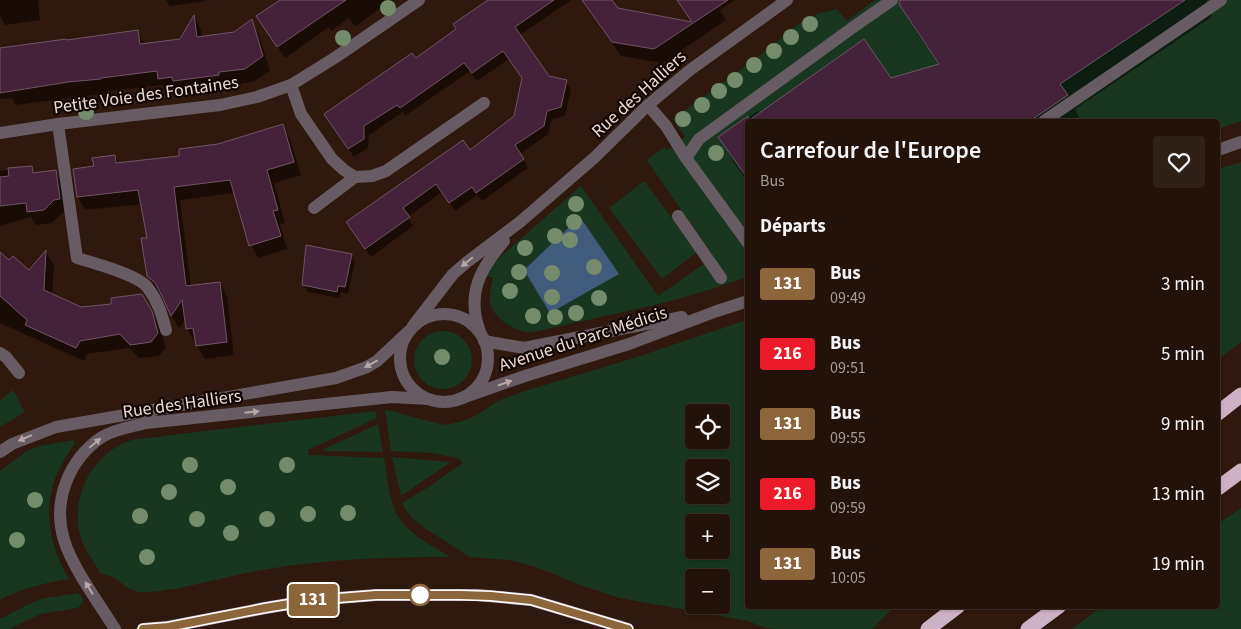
<!DOCTYPE html>
<html lang="fr">
<head>
<meta charset="utf-8">
<style>
  body { margin:0; font-family:"Source Sans 3",sans-serif; background:#2f2018; color:#f1f3f6; height:100vh; display:flex; flex-direction:column; font-size:19px; white-space:nowrap }
  * { box-sizing:border-box; margin:0 }
  p { font-size:16px; color:#a39e9c }
  .icon { flex:none; width:28px; height:28px; fill:none; stroke:currentColor; stroke-width:2; stroke-linecap:round; stroke-linejoin:round }
  .map { position:relative; flex:1; overflow:hidden }
  .drawer { position:absolute; left:745px; top:119px; width:475px; height:490px; display:flex; flex-direction:column; background:#23120a; border-radius:5px; box-shadow:0 1px 4px #0004,0 0 0 1px #40322b }
  .drawer>* { flex:none }
  .badge { padding:0 10px; border-radius:4px; font-size:18px; line-height:32px }
  .tools { position:absolute; left:685px; top:404px; display:grid; gap:10px }
  .tools a { display:grid; place-items:center; width:45px; height:45px; border-radius:5px; background:#23120a; box-shadow:0 1px 4px #0004,0 0 0 1px #40322b; font-size:25px }
  .map>.badge { position:absolute; translate:-50% -50%; box-shadow:0 0 0 2px #fff }
  h2 { padding:0 15px; font-size:19px; line-height:45px }
  .round { display:grid; place-items:center; flex:none; width:52px; height:52px; border-radius:5px; background:#2f2018 }
  .head { display:flex; align-items:center; justify-content:space-between; height:85px; padding:0 15px }
  h1 { font-size:24px; font-weight:600; line-height:38px }
  ul { padding:0; list-style:none }
  li { display:flex; align-items:center; gap:15px; height:70px; padding:0 15px }
  li div { flex:1 }
  li b { display:block; font-size:19px }
  li em { font-style:normal }
  li .badge { min-width:55px; font-weight:700; text-align:center }
  .map>svg:first-child { display:block }
  .green { fill:#193720; fill-rule:evenodd }
  .water { fill:#415b7c }
  .shadow { fill:#0007 }
  .building { fill:#442239; stroke:#6f5666 }
  .lines { fill:none; stroke-linecap:round; stroke-linejoin:round }
  .minor { stroke:#675c64; stroke-width:12 }
  .major { stroke:#b099a9; stroke-width:12 }
  .highway { stroke:#cdb2c5; stroke-width:15 }
  .tree { fill:#758c6c }
  .oneway { fill:#b7a8a8 }
  .line-casing { stroke:#fff; stroke-width:11 }
  .line { stroke:#8d653a; stroke-width:8 }
  .stop-dot { fill:#fff; stroke:#8d653a; stroke-width:2.5 }
  .labels { text-anchor:middle; dominant-baseline:central; stroke-width:4.5; stroke-linejoin:round; paint-order:stroke }
  .street-label { font-size:18px; fill:#ecdbd5; stroke:#100604 }
</style>
</head>
<body>
<div class="map">
<svg width="1241" height="629" viewBox="0 0 1241 629">
  <rect width="100%" height="100%" fill="#2f180e"/>
  <g class="green">
    <path d="M875,0H1241V121L1218,129V121H748L747,277L699,293L659,304L534,332C530,332 526,332 522,331C509,328 492,315 490,302C489,295 491,286 493,278L488,276L493,265L500,257L581,186L658,296L714,257L650,165L647,160L665,147L667,150L685,137L673,119L746,66L800,23L817,14L837,9L847,21Z"/>
    <polygon points="1241,162 1241,342 1218,359 1218,169"/>
    <polygon points="644,181 697,252 662,279 609,208"/>
    <path d="M747,320L748,606H895L872,629H777L763,627L748,621L620,598L580,585L549,572L523,563L508,560L470,557L423,527L413,519L406,510L402,503L427,488L463,463L458,458L432,453L391,451L385,410L392,411L416,418L445,425L460,422L475,416L498,401L522,392L634,358ZM694,412H721V440H694ZM694,468H721V495H694ZM694,522H721V550H694ZM694,578H721V605H694Z"/>
    <circle cx="443" cy="360" r="29"/>
    <polygon points="13,390 25,412 0,427 0,401"/>
    <path d="M376,411L377,418L308,450L309,455L384,458C387,474 388,493 394,508C403,532 430,544 450,557C389,557 328,559 268,569C237,574 206,583 175,589C164,590 152,593 141,592C126,591 123,582 112,577C108,575 105,575 101,574C95,564 87,553 82,541C68,502 90,455 129,441C139,438 150,438 159,437C183,433 207,431 231,428C279,422 327,417 376,411Z"/>
    <polygon points="378,424 383,452 325,451 324,449"/>
    <path d="M73,440L75,443C68,453 62,463 57,474C42,508 50,549 69,579C45,583 22,588 0,600V471L27,451L40,446Z"/>
    <polygon points="392,457 450,462 451,462 401,496"/>
    <polygon points="1241,508 1241,629 1071,629 1103,606 1218,606 1218,524"/>
    <path d="M77,593C85,597 85,604 77,608L41,614L27,620L10,629H0V619L27,605L41,599Z"/>
  </g>
  <polygon class="water" points="580,217 619,274 550,313 524,270"/>
  <g class="shadow">
    <polygon points="0,0 38,0 40,20 5,25 0,16"/>
    <polygon points="166,0 206,0 206,1 170,6"/>
    <polygon points="281,0 391,0 355,27 349,18 331,31 329,27 285,58 265,28"/>
    <polygon points="501,0 571,0 520,35 549,78 566,81 571,90 565,116 552,119 548,134 520,154 528,168 482,201 477,195 455,211 442,192 408,217 413,226 371,257 352,231 469,151 516,117 523,79 509,59 477,81 470,71 405,116 403,112 369,135 368,148 354,157 325,115 416,60"/>
    <polygon points="677,0 735,0 720,10 726,20 663,63 621,56 602,28 594,14 617,9 694,23"/>
    <polygon points="905,0 1207,0 1212,17 1075,109 1081,121 748,121 748,182 734,163 720,137 758,111 760,113 939,65 915,30 900,4"/>
    <polygon points="194,17 201,30 202,37 234,33 251,21 259,35 270,71 253,82 226,86 226,89 182,95 180,91 167,93 163,85 108,91 108,93 16,105 12,98 0,99 0,50 137,31 145,45 180,40"/>
    <polygon points="282,125 290,139 301,175 274,183 285,223 280,224 287,249 258,258 251,245 235,193 180,200 191,287 220,283 227,297 234,355 205,359 197,346 196,341 195,342 187,328 186,319 179,328 172,316 164,298 156,289 148,275 148,239 142,204 85,210 78,197 95,167 115,156 119,164 181,157"/>
    <polygon points="31,167 35,174 56,172 63,185 67,212 62,213 52,223 36,225 31,217 0,226 0,171"/>
    <polygon points="46,252 54,265 52,295 81,309 113,305 141,295 157,322 166,347 159,356 139,358 129,348 87,354 84,361 0,323 0,271 29,272"/>
    <polygon points="351,255 355,262 348,294 341,292 340,298 308,292 304,285"/>
  </g>
  <g class="building">
    <polygon points="280,0 346,0 277,47 256,16"/>
    <polygon points="488,0 554,0 515,27 549,76 567,80 561,107 547,111 544,126 515,145 524,159 476,193 472,187 449,203 436,184 403,208 410,217 365,249 346,222 463,140 470,150 514,116 522,78 503,51 472,73 464,63 400,108 397,105 364,126 364,139 348,149 324,114 412,53 416,58 456,29 453,24"/>
    <polygon points="582,0 612,0 618,8 692,22 677,0 728,0 654,49 612,42"/>
    <polygon points="900,0 1185,0 1060,84 1068,95 1030,121 748,121 748,179 718,137 748,116 748,121 864,39 891,78 939,64 899,4"/>
    <polygon points="194,15 197,37 234,32 252,19 263,56 245,69 219,72 219,75 173,81 172,77 158,79 157,71 101,78 101,79 68,82 0,93 0,48 66,39 67,40 138,30 140,44 180,39"/>
    <polygon points="283,124 294,162 267,170 278,210 273,211 281,236 249,246 230,180 174,187 186,286 220,282 227,342 196,346 193,328 186,329 182,300 171,316 161,294 155,283 147,276 141,238 147,238 138,190 77,197 73,169 94,166 92,158 115,155 116,163 179,156 179,149 218,144"/>
    <polygon points="32,166 33,173 56,170 60,199 54,200 44,210 27,212 26,203 0,206 0,177 9,176 8,168"/>
    <polygon points="306,245 352,254 345,287 338,286 337,292 302,285"/>
    <polygon points="46,250 44,290 81,307 111,304 111,298 142,294 152,311 158,333 151,342 130,345 120,334 80,341 76,348 25,325 27,320 0,296 0,252 9,260 13,256 29,270"/>
  </g>
  <g class="lines">
    <g class="minor">
      <polyline points="291,85 301,114 332,159 344,170 355,177 372,176 386,171 484,103"/>
      <polyline points="648,105 666,126 686,158 748,243"/>
      <polyline points="1044,121 1221,0"/>
      <path d="M58,124L77,258C94,263 139,275 148,288C158,301 162,315 166,330"/>
      <polyline points="0,133 58,124 220,105 257,97 291,85 336,57 419,0"/>
      <polyline points="1218,150 1241,142"/>
      <polyline points="686,158 699,139 852,28 892,0"/>
      <polyline points="314,208 355,177"/>
      <polyline points="678,216 721,278"/>
      <circle cx="444" cy="358" r="44"/>
      <polyline points="413,326 453,274 467,262 520,222 594,158 648,105 690,70 787,0"/>
      <path d="M480,332C466,294 480,269 504,241"/>
      <polyline points="484,341 524,348 682,317"/>
      <polyline points="0,353 6,357 19,373"/>
      <polyline points="459,399 525,376 629,344 717,311 748,301"/>
      <polyline points="0,452 12,444 56,427 336,378 367,367 377,361 408,332"/>
      <path d="M115,629C99,603 73,569 64,540C52,501 69,459 102,437C115,429 131,427 146,423L392,397L428,399"/>
    </g>
    <polyline class="major" points="143,629 168,627 265,608 313,600 376,595 477,595 531,600 628,629"/>
    <g class="highway">
      <polyline points="1218,413 1241,395"/>
      <polyline points="1218,488 1241,471"/>
      <polyline points="928,629 958,606"/>
      <polyline points="1028,629 1059,606"/>
    </g>
  </g>
  <g class="tree">
    <circle cx="388" cy="8" r="8"/>
    <circle cx="810" cy="24" r="8"/>
    <circle cx="791" cy="37" r="8"/>
    <circle cx="343" cy="38" r="8"/>
    <circle cx="774" cy="51" r="8"/>
    <circle cx="754" cy="65" r="8"/>
    <circle cx="735" cy="80" r="8"/>
    <circle cx="719" cy="91" r="8"/>
    <circle cx="702" cy="105" r="8"/>
    <circle cx="86" cy="112" r="8"/>
    <circle cx="683" cy="119" r="8"/>
    <circle cx="716" cy="153" r="8"/>
    <circle cx="576" cy="204" r="8"/>
    <circle cx="574" cy="222" r="8"/>
    <circle cx="555" cy="236" r="8"/>
    <circle cx="570" cy="240" r="8"/>
    <circle cx="525" cy="248" r="8"/>
    <circle cx="594" cy="267" r="8"/>
    <circle cx="519" cy="272" r="8"/>
    <circle cx="552" cy="273" r="8"/>
    <circle cx="510" cy="291" r="8"/>
    <circle cx="552" cy="297" r="8"/>
    <circle cx="599" cy="298" r="8"/>
    <circle cx="576" cy="313" r="8"/>
    <circle cx="533" cy="316" r="8"/>
    <circle cx="555" cy="317" r="8"/>
    <circle cx="442" cy="357" r="8"/>
    <circle cx="190" cy="465" r="8"/>
    <circle cx="287" cy="465" r="8"/>
    <circle cx="228" cy="487" r="8"/>
    <circle cx="169" cy="492" r="8"/>
    <circle cx="35" cy="500" r="8"/>
    <circle cx="348" cy="513" r="8"/>
    <circle cx="308" cy="514" r="8"/>
    <circle cx="140" cy="516" r="8"/>
    <circle cx="197" cy="519" r="8"/>
    <circle cx="267" cy="519" r="8"/>
    <circle cx="231" cy="533" r="8"/>
    <circle cx="17" cy="540" r="8"/>
    <circle cx="147" cy="557" r="8"/>
  </g>
  <defs><path id="oneway-solid" d="M-6-.8H1V-3.2L6.5 0L1 3.2V.8H-6Z" transform="scale(1.25)"/></defs>
  <g class="oneway">
    <use href="#oneway-solid" transform="translate(467 262) rotate(141)"/>
    <use href="#oneway-solid" transform="translate(371 364) rotate(152)"/>
    <use href="#oneway-solid" transform="translate(505 383) rotate(-19)"/>
    <use href="#oneway-solid" transform="translate(252 412) rotate(-6)"/>
    <use href="#oneway-solid" transform="translate(25 438) rotate(157)"/>
    <use href="#oneway-solid" transform="translate(95 443) rotate(-40)"/>
    <use href="#oneway-solid" transform="translate(89 588) rotate(-122)"/>
  </g>
  <g class="lines">
    <defs>
      <polyline id="line" points="143,629 168,627 265,608 313,600 376,595 460,595 491,596 531,600 628,629"/>
    </defs>
    <use href="#line" class="line-casing"/>
    <use href="#line" class="line"/>
  </g>
  <circle class="stop-dot" cx="420" cy="595" r="10"/>
  <g class="labels">
    <g class="street-label">
      <text transform="translate(639 94) rotate(-42)">Rue des Halliers</text>
      <text transform="translate(146 95) rotate(-8)">Petite Voie des Fontaines</text>
      <text transform="translate(583 339) rotate(-18)">Avenue du Parc Médicis</text>
      <text transform="translate(182 404) rotate(-8)">Rue des Halliers</text>
    </g>
  </g>
</svg>
<div class="tools">
<a><svg class="icon" aria-label="locate" viewBox="0 0 24 24"><circle cx="12" cy="12" r="6"/><path d="M12 2v4M12 18v4M2 12h4M18 12h4"/></svg></a>
<a><svg class="icon" aria-label="layers" viewBox="0 0 24 24"><path d="M12 4l9 5-9 5-9-5zM3 14l9 5 9-5"/></svg></a>
<a>+</a>
<a>−</a>
</div>
<b class="badge" style="left:313px;top:600px;background:#8d653a;color:#fff">131</b>
<section class="drawer">
<div class="head"><div><h1>Carrefour de l'Europe</h1><p>Bus</p></div><a class="round"><svg class="icon" aria-label="heart" viewBox="0 0 24 24"><path d="M12 20l-8-8c-3-5 5-10 8-4 3-6 11-1 8 4z"/></svg></a></div>
<h2>Départs</h2>
<ul>
<li><span class="badge" style="background:#8d653a;color:#fff">131</span><div><b>Bus</b><p>09:49</p></div><em>3 min</em></li>
<li><span class="badge" style="background:#ed1b2a;color:#fff">216</span><div><b>Bus</b><p>09:51</p></div><em>5 min</em></li>
<li><span class="badge" style="background:#8d653a;color:#fff">131</span><div><b>Bus</b><p>09:55</p></div><em>9 min</em></li>
<li><span class="badge" style="background:#ed1b2a;color:#fff">216</span><div><b>Bus</b><p>09:59</p></div><em>13 min</em></li>
<li><span class="badge" style="background:#8d653a;color:#fff">131</span><div><b>Bus</b><p>10:05</p></div><em>19 min</em></li>
</ul>
</section>
</div>
</body>
</html>
